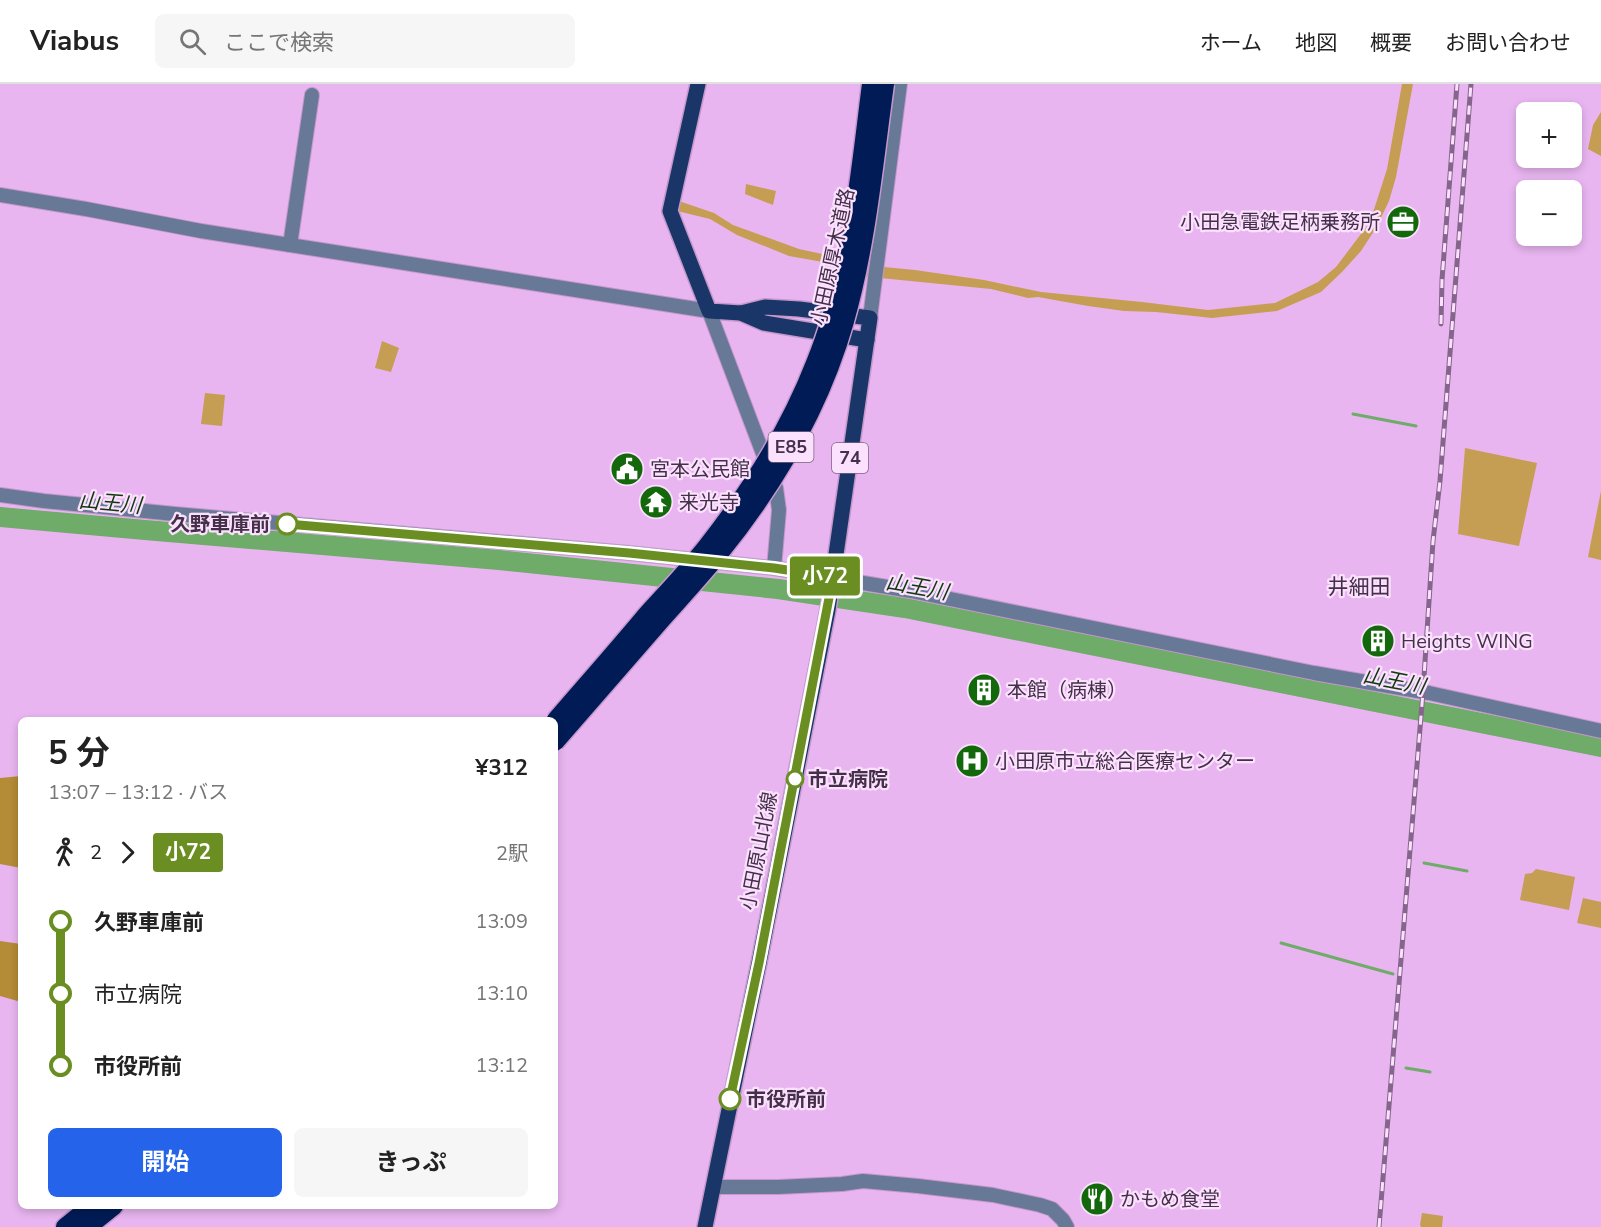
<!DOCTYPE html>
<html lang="ja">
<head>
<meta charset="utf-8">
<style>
  body { margin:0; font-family:"Nunito Sans","Noto Sans JP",sans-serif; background:#f6f6f6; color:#222; height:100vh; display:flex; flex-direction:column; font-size:22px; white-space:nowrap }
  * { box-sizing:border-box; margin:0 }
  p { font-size:20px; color:#767676 }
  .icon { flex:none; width:33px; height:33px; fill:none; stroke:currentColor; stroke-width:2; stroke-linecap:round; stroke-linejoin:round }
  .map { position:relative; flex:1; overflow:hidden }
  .details { position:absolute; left:18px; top:633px; width:540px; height:492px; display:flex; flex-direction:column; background:#fff; border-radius:9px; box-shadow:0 3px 9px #0003 }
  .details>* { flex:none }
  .badge { padding:0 12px; border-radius:4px; font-size:21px; line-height:39px }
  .buttons { position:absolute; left:1516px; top:18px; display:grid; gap:12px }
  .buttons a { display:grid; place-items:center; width:66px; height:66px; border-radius:9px; background:#fff; box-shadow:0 3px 9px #0003; font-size:30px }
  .map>.badge { position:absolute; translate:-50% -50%; box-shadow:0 0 0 3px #fff }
  .legs { display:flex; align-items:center; gap:9px; height:66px; padding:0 30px; font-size:20px }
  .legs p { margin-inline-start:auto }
  .summary { display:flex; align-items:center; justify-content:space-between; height:102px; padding:0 30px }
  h1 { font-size:33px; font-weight:700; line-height:45px }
  .action { display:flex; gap:12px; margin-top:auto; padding:12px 30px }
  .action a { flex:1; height:69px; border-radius:9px; background:#2563eb; color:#fff; font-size:24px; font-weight:700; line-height:69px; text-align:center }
  .action a+a { background:#f6f6f6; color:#222 }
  ul { padding:0 30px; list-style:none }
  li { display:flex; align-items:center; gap:21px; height:72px; font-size:22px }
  li i { display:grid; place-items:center; width:9px; height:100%; margin:0 8px; background:currentColor }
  li i::after { content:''; width:15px; height:15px; margin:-8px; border:4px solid; border-radius:50%; background:#fff }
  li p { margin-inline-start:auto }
  li:first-child i { background:linear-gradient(#0000 50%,currentColor 0) }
  li:last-child i { background:linear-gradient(currentColor 50%,#0000 0) }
  header { display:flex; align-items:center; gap:36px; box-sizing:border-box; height:84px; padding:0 30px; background:#fff; border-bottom:2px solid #e0e0e0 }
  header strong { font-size:28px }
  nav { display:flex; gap:33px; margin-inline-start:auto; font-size:21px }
  .search { width:420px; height:54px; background:#f6f6f6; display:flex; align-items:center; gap:15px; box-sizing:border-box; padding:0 21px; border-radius:9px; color:#767676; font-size:22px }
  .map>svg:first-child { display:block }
  .green { fill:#c59e53 }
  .forest { fill:#b48b36 }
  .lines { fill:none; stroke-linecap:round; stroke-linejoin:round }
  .stream { stroke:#6fab69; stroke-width:3 }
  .river { stroke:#6fab69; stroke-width:20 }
  .minor-casing { stroke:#c498cb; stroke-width:16 }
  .major-casing { stroke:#c498cb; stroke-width:18 }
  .highway-casing { stroke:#c498cb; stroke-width:21 }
  .minor { stroke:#687997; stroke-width:14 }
  .major { stroke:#1a3568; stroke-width:15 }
  .highway { stroke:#011b56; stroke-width:18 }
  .rail-casing { stroke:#85658b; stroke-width:5 }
  .rail { stroke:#fbe1fe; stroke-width:3; stroke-dasharray:9; stroke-linecap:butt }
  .highway-bridge-casing { stroke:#c498cb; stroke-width:21; stroke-linecap:butt }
  .highway-bridge { stroke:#011b56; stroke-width:18 }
  .line-1-casing { stroke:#fff; stroke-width:14 }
  .line-1 { stroke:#6b8e23; stroke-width:9 }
  .stop-1-dot { fill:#fff; stroke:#6b8e23; stroke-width:3 }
  .labels { text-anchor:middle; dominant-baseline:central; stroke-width:4.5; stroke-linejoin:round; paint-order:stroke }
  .shield { fill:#fbe1fe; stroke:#7b657f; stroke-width:1.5 }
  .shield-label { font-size:18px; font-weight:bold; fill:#443048 }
  .poi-label { font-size:20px; fill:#443048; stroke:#fbe1fe; text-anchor:start }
  .street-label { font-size:20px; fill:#443048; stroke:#fbe1fe }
  .stop-label { font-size:20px; font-weight:bold; fill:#443048; stroke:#fbe1fe; text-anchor:start }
  .water-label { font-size:21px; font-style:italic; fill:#10390c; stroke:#fbe1fe }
  .neighbourhood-label { font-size:21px; fill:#443048; stroke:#fbe1fe }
</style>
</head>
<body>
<header>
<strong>Viabus</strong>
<div class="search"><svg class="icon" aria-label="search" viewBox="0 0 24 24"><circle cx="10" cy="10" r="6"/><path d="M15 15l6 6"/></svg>ここで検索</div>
<nav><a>ホーム</a><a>地図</a><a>概要</a><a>お問い合わせ</a></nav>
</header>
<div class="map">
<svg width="1601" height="1143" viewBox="0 0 1601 1143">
  <rect width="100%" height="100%" fill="#e8b5f0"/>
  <g class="green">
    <polygon points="1402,0 1413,0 1396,93 1389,117 1376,144 1361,167 1342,188 1321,208 1277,227 1212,234 1156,228 1124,227 1088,222 1038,213 1028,214 991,205 870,193 834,180 789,172 737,151 710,135 673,126 676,116 714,129 733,141 799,165 836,173 872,184 884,183 915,186 984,196 1041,208 1142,218 1208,226 1275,219 1318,198 1336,183 1370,138 1387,85"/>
    <polygon points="1601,28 1601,72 1588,65 1593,41"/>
    <polygon points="746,100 776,107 773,121 745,110"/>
    <polygon points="382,257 399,264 391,288 375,284"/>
    <polygon points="205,309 225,311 222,342 201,340"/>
    <polygon points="1465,364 1537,379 1519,462 1458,450"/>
    <polygon points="1601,407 1601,476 1588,473"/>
    <polygon points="1536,785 1575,793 1569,826 1520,816 1525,790 1532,789"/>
    <polygon points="1583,814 1601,818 1601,844 1577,839"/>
    <polygon points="1422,1129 1443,1132 1442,1143 1421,1143 1420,1141"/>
  </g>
  <g class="forest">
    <polygon points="21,692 21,784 0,780 0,694"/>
    <polygon points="0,857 21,860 21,918 0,912"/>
  </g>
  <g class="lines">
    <g class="stream">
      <polyline points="1353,330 1416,342"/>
      <polyline points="1424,779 1467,787"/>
      <polyline points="1281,859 1393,890"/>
      <polyline points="1406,984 1430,988"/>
    </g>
    <polyline class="river" points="0,433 145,446 499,476 778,505 905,524 1601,663"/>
    <defs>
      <g id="minor">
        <polyline points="0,111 86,125 201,147 709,227 776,404 779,426 774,484"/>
        <polyline points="290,161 312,11"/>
        <polyline points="870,234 900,0"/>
        <polyline points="0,411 44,417 175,430 629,469 774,484 911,507 1314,589 1429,609 1601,647"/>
        <polyline points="713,1103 778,1103 842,1100 863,1097 918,1102 993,1111 1040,1121 1052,1125 1063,1136 1067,1143"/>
      </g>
      <g id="major">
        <polyline points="698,0 670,127 709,227 741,229 764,239 867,256"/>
        <polyline points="705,1143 759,879 828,526 870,234 799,225 765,223 741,229"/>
      </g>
      <g id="highway">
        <polyline points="65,1143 91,1122"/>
        <polyline points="88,1143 114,1122"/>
      </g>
    </defs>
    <use href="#minor" class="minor-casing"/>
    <use href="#major" class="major-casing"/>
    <use href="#highway" class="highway-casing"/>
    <use href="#minor" class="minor"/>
    <use href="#major" class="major"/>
    <use href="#highway" class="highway"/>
    <defs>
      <g id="rail">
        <polyline points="1441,240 1442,196 1457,0"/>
        <polyline points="1379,1143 1423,608 1433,457 1440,397 1471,0"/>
      </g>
    </defs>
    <use href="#rail" class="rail-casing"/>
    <use href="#rail" class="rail"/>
    <defs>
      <g id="highway-bridge">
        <path d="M555,637C586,601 617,566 647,530C667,508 688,486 707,462C751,406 789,346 815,279C851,191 859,94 871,0"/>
        <path d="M555,658C589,619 623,580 656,542C677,518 699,495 719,470C774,402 821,322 845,237C867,160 874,79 885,0"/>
      </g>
    </defs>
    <use href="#highway-bridge" class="highway-bridge-casing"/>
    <use href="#highway-bridge" class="highway-bridge"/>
  </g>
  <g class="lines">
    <defs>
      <polyline id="line-1" points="287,440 629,469 774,484 833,493 759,879 730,1015"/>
    </defs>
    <use href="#line-1" class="line-1-casing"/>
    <use href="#line-1" class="line-1"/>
  </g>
  <defs>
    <symbol id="office-disc" viewBox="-11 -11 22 22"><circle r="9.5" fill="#14680c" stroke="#fbe1fe"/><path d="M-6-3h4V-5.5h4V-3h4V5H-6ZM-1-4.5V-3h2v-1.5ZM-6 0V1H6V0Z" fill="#fff"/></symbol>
    <symbol id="civic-disc" viewBox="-11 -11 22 22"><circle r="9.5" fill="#14680c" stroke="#fbe1fe"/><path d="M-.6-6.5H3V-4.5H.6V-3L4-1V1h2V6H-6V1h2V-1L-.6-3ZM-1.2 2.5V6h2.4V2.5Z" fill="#fff"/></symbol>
    <symbol id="temple-disc" viewBox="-11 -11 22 22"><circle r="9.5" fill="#14680c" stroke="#fbe1fe"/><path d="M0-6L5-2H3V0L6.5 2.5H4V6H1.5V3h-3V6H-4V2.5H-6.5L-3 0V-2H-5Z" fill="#fff"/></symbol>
    <symbol id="building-disc" viewBox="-11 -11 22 22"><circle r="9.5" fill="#14680c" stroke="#fbe1fe"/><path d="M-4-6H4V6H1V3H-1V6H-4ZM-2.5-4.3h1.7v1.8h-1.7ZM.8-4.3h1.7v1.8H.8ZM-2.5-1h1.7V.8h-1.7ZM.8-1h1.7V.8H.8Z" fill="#fff"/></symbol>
    <symbol id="hospital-disc" viewBox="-11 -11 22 22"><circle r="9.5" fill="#14680c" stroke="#fbe1fe"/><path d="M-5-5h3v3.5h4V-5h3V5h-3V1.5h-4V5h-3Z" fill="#fff"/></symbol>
    <symbol id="restaurant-disc" viewBox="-11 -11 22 22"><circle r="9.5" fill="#14680c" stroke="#fbe1fe"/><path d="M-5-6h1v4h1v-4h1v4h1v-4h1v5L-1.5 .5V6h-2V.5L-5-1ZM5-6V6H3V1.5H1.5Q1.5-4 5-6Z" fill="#fff"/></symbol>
  </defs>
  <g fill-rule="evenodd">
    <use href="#office-disc" x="1384" y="119" width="38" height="38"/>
    <use href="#civic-disc" x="608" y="366" width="38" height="38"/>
    <use href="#temple-disc" x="637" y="399" width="38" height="38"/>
    <use href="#building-disc" x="1359" y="538" width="38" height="38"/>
    <use href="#building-disc" x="965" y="587" width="38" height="38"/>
    <use href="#hospital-disc" x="953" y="658" width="38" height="38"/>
    <use href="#restaurant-disc" x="1078" y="1096" width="38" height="38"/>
  </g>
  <g class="stop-1-dot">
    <circle cx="287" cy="440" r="10"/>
    <circle cx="795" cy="695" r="8"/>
    <circle cx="730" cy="1015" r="10"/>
  </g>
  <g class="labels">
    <g class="shield">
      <rect x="768.5" y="348" width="45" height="30" rx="4.5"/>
      <rect x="832" y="359" width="36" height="30" rx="4.5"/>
    </g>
    <g class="shield-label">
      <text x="791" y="363">E85</text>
      <text x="850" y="374">74</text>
    </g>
    <g class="poi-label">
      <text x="1380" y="138" text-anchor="end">小田急電鉄足柄乗務所</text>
      <text x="650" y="385">宮本公民館</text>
      <text x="679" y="418">来光寺</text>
      <text x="1401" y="557">Heights WING</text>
      <text x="1007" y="606">本館（病棟）</text>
      <text x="995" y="677">小田原市立総合医療センター</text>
      <text x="1120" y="1115">かもめ食堂</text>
    </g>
    <g class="street-label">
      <text transform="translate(833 173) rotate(-78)">小田原厚木道路</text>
      <text transform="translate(759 767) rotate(-79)">小田原山北線</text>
    </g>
    <g class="stop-label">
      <text x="270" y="440" text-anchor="end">久野車庫前</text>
      <text x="808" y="695">市立病院</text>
      <text x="746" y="1015">市役所前</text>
    </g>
    <g class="water-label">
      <text transform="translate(110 419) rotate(5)">山王川</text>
      <text transform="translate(917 503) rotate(10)">山王川</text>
      <text transform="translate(1394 597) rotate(11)">山王川</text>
    </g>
    <g class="neighbourhood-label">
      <text x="1359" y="503">井細田</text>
    </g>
  </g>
</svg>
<div class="buttons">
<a>+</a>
<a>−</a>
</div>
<b class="badge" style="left:825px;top:492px;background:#6b8e23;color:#fff">小72</b>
<section class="details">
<div class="summary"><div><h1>5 分</h1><p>13:07 – 13:12 · バス</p></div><b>¥312</b></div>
<div class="legs"><svg class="icon" aria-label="walk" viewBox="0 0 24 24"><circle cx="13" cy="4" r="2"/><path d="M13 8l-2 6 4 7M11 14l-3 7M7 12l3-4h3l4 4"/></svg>2<svg class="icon" aria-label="forward" viewBox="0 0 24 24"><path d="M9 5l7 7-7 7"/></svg><b class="badge" style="background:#6b8e23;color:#fff">小72</b><p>2駅</p></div>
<ul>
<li><i style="color:#6b8e23"></i><b>久野車庫前</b><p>13:09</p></li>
<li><i style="color:#6b8e23"></i><span>市立病院</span><p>13:10</p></li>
<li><i style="color:#6b8e23"></i><b>市役所前</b><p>13:12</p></li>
</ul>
<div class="action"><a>開始</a><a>きっぷ</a></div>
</section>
</div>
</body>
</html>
